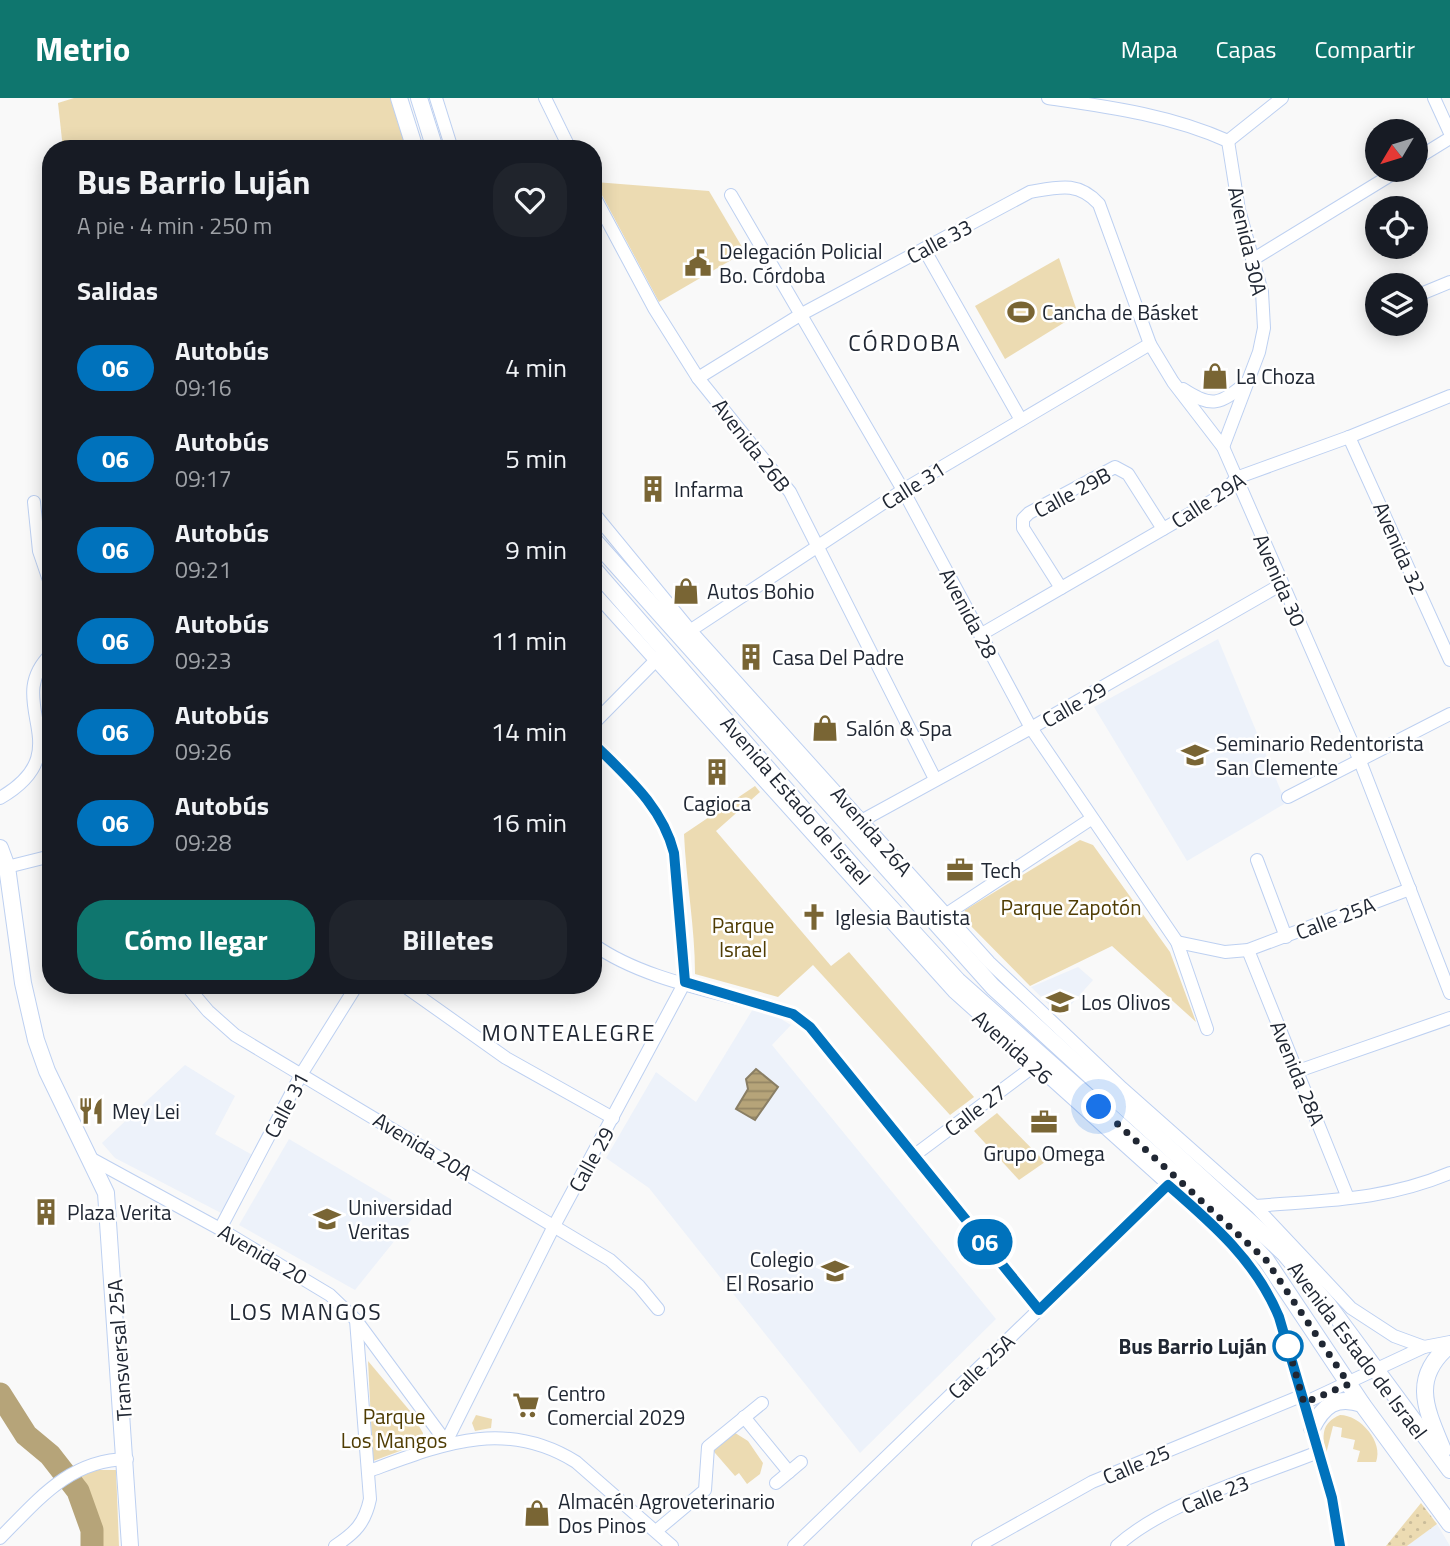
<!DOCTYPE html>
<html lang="es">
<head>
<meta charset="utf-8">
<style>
  body { margin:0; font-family:"Titillium Web",sans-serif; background:#20242c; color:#f1f3f6; height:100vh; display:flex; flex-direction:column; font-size:26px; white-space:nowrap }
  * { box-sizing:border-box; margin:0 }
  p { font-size:23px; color:#9ea1a6 }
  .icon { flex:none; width:38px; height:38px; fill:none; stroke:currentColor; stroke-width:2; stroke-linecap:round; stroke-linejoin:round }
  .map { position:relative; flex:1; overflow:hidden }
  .sheet { position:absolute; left:42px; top:42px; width:560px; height:854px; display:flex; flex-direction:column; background:#171b24; border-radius:28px; box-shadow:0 4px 18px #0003 }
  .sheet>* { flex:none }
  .badge { padding:0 14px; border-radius:23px; font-size:24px; line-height:46px }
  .needle { width:46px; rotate:232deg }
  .controls { position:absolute; left:1365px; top:21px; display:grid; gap:14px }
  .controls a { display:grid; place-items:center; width:63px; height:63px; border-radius:50%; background:#171b24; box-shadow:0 4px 18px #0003; font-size:35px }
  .you { position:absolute; width:35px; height:35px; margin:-18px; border:5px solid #fff; border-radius:50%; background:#1a73e8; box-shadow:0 0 0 10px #1a73e833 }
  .map>.badge { position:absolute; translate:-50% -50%; box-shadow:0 0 0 4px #fff }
  h2 { padding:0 35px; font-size:26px; line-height:63px }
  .round { display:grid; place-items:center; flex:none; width:74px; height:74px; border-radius:28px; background:#20242c }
  .headline { display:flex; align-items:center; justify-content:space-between; height:119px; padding:0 35px }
  h1 { font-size:33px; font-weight:700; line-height:52px }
  .cta { display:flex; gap:14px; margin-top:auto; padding:14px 35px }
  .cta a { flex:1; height:80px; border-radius:28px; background:#0f766e; color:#fff; font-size:28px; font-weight:700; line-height:80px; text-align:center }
  .cta a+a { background:#20242c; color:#f1f3f6 }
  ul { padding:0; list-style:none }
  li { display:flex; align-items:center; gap:21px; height:91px; padding:0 35px }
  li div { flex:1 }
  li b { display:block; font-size:26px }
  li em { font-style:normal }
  li .badge { min-width:77px; font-weight:700; text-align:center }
  header { display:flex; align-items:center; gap:42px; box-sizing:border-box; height:98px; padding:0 35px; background:#0f766e; color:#fff }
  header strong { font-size:33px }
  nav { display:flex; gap:38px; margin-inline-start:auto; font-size:24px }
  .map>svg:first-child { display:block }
  .built { fill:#edf2fa }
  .grass { fill:url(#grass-dots) }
  .green { fill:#ecdbb2 }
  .water { fill:url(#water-rules); stroke:#897e64; stroke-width:2 }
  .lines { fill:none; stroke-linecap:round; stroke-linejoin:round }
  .river { stroke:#b6a479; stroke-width:23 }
  .minor-casing { stroke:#bdd0f1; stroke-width:14 }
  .major-casing { stroke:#bdd0f1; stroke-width:18 }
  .minor { stroke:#fff; stroke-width:12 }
  .major { stroke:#fff; stroke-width:16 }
  .line-casing { stroke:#fff; stroke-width:16 }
  .line { stroke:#0072bc; stroke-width:10 }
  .walk { stroke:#202733; stroke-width:7; stroke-dasharray:0 12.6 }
  .stop-dot { fill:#fff; stroke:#0072bc; stroke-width:3.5 }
  .labels { text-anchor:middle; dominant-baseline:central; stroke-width:5; stroke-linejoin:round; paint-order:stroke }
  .street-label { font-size:21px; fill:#202733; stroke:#fff }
  .poi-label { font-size:21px; fill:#202733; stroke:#fff; text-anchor:start }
  .park-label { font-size:21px; fill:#4f3c03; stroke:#fff }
  .stop-label { font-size:21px; font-weight:bold; fill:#202733; stroke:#fff; text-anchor:end }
  .neighbourhood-label { font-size:23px; letter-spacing:2px; fill:#202733; stroke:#fff }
</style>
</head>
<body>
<header>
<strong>Metrio</strong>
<nav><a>Mapa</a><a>Capas</a><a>Compartir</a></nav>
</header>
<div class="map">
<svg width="1450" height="1448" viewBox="0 0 1450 1448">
  <defs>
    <pattern id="grass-dots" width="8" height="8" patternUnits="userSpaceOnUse" patternTransform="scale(1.75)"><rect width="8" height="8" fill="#ecdbb2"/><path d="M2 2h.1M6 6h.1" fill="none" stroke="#cabc9a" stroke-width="1.8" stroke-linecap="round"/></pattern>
    <pattern id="water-rules" width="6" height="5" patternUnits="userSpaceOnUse" patternTransform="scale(1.75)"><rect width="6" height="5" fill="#b6a479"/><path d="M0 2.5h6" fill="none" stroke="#948664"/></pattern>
  </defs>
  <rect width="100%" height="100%" fill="#f9f9f9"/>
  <g class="built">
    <polygon points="1218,541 1286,705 1187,763 1094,609"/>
    <polygon points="1078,869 1093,882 1061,918 1031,889"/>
    <polygon points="756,906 791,927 772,947 996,1221 860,1355 649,1090 606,1060 656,974 696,1004"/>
    <polygon points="185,967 235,998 215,1036 256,1059 223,1116 115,1060 102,1045"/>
    <polygon points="289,1041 416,1116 355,1192 239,1127"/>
    <polygon points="1437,1426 1450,1448 1407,1448"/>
  </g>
  <polygon class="grass" points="1421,1405 1437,1426 1407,1448 1386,1448"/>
  <g class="green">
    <polygon points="74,0 392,0 407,51 63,51 58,5"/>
    <polygon points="595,84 709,93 745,154 659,204"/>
    <polygon points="1059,160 1078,216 1005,261 975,208"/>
    <path d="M755,688L760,694L716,733L831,868L849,854L974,999L950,1017L813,867L778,899L695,876C695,829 686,783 684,736Z"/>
    <polygon points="1080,742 1093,747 1170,854 1196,924 1112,848 1030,888 964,821 965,812"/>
    <polygon points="997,1015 1045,1064 1019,1082 974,1033"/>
    <polygon points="368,1263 410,1313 423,1335 422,1343 416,1347 373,1363"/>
    <polygon points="476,1317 492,1321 491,1330 475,1333 472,1325"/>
    <path d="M1340,1317C1360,1317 1384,1344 1376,1364H1357L1360,1353L1353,1351L1355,1342L1341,1339L1342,1330L1333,1328L1326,1356C1322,1338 1321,1325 1340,1317Z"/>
    <polygon points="732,1333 748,1343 763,1365 760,1376 747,1386 739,1375 735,1378 709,1348"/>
    <polygon points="96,1372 116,1372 119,1448 98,1448 97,1431 75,1381"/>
  </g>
  <polygon class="water" points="756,971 778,989 755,1022 736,1011 748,991 746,981"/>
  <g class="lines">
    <polyline class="river" points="0,1296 26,1337 50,1357 78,1393 92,1432 92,1448"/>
    <defs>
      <g id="minor">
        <polyline points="436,0 452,51"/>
        <polyline points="545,0 570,51"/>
        <path d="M1048,0C1110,9 1170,17 1228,43"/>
        <polyline points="1434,0 1450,35"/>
        <polyline points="1228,43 1282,0"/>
        <polyline points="1416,61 1450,40"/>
        <polyline points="593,96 654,210 698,280 790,394 935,681"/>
        <polyline points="731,97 903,392 1031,630 1177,844 1207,931"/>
        <polyline points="924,151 1021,322"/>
        <polyline points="1252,162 1399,72"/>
        <polyline points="1416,198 1450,184"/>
        <path d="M698,280L800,217L1030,94C1059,89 1078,83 1099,106L1150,246L1173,284L1223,349L1360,663L1450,895"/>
        <path d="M1183,291C1212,310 1219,307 1246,285"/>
        <polyline points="1349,339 1450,562"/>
        <polyline points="1223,349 1259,254 1264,230 1262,194 1239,112 1228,43"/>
        <polyline points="34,404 39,453 51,488"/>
        <polyline points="593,414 690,532 989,864 1122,990 1255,1108 1351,1210 1394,1238 1424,1249"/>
        <polyline points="1061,490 1023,430 1023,421 1029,415 1115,369 1128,376 1163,431"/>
        <path d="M593,493L954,894L1221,1134C1246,1161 1266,1185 1279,1219L1332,1400L1340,1448"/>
        <polyline points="685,536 903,392 1150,246"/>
        <polyline points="980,537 1222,397 1236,380 1349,339 1450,298"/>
        <polyline points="593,626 662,556"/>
        <polyline points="1288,699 1450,616"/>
        <path d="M0,700C83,652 0,605 51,556"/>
        <polyline points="863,722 1031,630 1282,486"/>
        <polyline points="1257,762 1286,839"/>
        <polyline points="7,769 51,758"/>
        <polyline points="945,817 1091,721"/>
        <polyline points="1177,844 1225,854 1248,852 1410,791"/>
        <path d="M593,846C647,885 730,895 793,916L810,929L1039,1212"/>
        <polyline points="1248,852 1348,1100"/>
        <polyline points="186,887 208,913 235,937 610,1162 639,1188 658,1211"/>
        <polyline points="403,887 506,960 613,1020"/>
        <polyline points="1298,973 1450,920"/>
        <polyline points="916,1056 1034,968"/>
        <polyline points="90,1060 220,1131 330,1197 356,1222 446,1344"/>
        <path d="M1255,1108C1325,1102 1383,1103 1450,1075"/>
        <polyline points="220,1131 302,975 357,887"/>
        <polyline points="1304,1305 1424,1249 1450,1244"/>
        <polyline points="744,1319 789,1374"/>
        <path d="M446,1344L554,1128L685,884L674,755C662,708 627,679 593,645"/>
        <path d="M369,1373C440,1347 504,1319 576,1364L672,1448"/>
        <polyline points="776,1385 801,1364"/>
        <polyline points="656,1433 705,1392 708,1349 762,1305"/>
        <path d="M0,1440C38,1402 69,1362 127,1361"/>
        <path d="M335,1448C355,1435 365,1425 370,1401L356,1222"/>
        <polyline points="794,1448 1168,1087"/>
        <polyline points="978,1448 1092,1384 1301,1298"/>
        <path d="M1117,1448C1165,1404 1257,1379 1318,1354"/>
      </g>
      <g id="major">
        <polyline points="399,0 415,51"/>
        <polyline points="419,0 435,51"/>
        <polyline points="593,441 993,889 1284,1155 1329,1208 1450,1372"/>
        <polyline points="593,470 855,771 958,883 1241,1135 1266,1162 1362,1306 1450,1426"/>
        <polyline points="0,750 7,769 23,885 36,942 47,973 106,1095 130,1448"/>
        <path d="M1312,1330C1323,1308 1336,1297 1362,1306"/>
        <path d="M1443,1352C1426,1311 1410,1280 1450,1247"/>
      </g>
    </defs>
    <use href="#minor" class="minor-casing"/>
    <use href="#major" class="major-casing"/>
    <use href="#minor" class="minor"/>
    <use href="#major" class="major"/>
  </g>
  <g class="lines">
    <defs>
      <path id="line" d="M593,645C627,679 662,708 674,755L685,884L793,916L810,929L1039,1212L1168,1087C1213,1126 1256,1163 1279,1219L1332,1400L1340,1448"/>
    </defs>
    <use href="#line" class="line-casing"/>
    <use href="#line" class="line"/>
    <polyline class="walk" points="1099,1009 1266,1162 1349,1286 1304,1305 1288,1248"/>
  </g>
  <defs>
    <symbol id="civic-bare" viewBox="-9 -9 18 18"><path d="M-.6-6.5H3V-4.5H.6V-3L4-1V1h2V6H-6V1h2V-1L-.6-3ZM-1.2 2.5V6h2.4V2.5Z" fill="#796534" stroke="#fff" stroke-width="2.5" paint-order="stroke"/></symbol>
    <symbol id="stadium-bare" viewBox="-9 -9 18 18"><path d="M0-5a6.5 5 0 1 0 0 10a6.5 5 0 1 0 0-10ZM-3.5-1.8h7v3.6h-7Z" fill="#796534" stroke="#fff" stroke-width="2.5" paint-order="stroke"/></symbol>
    <symbol id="shop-bare" viewBox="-9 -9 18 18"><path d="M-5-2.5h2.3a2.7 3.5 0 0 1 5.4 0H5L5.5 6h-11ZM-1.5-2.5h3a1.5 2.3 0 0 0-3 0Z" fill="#796534" stroke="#fff" stroke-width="2.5" paint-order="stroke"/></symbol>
    <symbol id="building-bare" viewBox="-9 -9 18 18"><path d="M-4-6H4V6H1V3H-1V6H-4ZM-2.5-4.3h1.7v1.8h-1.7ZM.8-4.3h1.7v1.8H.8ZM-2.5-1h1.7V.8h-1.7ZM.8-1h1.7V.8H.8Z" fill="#796534" stroke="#fff" stroke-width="2.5" paint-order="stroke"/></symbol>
    <symbol id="university-bare" viewBox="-9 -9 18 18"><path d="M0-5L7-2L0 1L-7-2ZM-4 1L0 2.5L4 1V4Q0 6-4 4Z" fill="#796534" stroke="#fff" stroke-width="2.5" paint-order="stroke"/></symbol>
    <symbol id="office-bare" viewBox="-9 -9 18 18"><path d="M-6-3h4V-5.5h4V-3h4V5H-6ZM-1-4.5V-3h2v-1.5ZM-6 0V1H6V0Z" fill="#796534" stroke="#fff" stroke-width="2.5" paint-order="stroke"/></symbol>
    <symbol id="church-bare" viewBox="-9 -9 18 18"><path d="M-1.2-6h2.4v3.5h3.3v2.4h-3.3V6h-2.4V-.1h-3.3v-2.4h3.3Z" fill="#796534" stroke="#fff" stroke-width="2.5" paint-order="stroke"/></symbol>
    <symbol id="school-bare" viewBox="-9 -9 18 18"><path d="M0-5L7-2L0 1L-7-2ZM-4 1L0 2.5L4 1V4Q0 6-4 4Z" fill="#796534" stroke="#fff" stroke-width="2.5" paint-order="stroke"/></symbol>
    <symbol id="restaurant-bare" viewBox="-9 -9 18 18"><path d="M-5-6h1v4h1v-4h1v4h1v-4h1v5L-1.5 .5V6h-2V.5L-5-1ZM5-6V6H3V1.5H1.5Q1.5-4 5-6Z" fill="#796534" stroke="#fff" stroke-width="2.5" paint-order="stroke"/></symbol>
    <symbol id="supermarket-bare" viewBox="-9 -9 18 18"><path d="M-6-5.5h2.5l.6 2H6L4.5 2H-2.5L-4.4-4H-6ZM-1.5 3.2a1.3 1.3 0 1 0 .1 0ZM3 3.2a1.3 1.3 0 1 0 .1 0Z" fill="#796534" stroke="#fff" stroke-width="2.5" paint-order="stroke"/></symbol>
  </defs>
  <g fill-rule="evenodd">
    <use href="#civic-bare" x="679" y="146" width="38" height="38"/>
    <use href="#stadium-bare" x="1002" y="195" width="38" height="38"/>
    <use href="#shop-bare" x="1196" y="259" width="38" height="38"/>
    <use href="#building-bare" x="634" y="372" width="38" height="38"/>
    <use href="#shop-bare" x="667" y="474" width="38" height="38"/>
    <use href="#building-bare" x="732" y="540" width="38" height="38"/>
    <use href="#shop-bare" x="806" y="611" width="38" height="38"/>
    <use href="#university-bare" x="1176" y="638" width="38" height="38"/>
    <use href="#building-bare" x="698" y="655" width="38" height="38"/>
    <use href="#office-bare" x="941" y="753" width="38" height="38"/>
    <use href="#church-bare" x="795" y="800" width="38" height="38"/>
    <use href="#school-bare" x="1041" y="885" width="38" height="38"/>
    <use href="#restaurant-bare" x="72" y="994" width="38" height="38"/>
    <use href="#office-bare" x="1025" y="1005" width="38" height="38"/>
    <use href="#building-bare" x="27" y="1095" width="38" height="38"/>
    <use href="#university-bare" x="308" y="1102" width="38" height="38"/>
    <use href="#school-bare" x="816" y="1154" width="38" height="38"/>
    <use href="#supermarket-bare" x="507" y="1288" width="38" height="38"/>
    <use href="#shop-bare" x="518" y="1396" width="38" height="38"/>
  </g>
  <circle class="stop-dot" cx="1288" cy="1248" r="14"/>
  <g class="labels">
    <g class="street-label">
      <text transform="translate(939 143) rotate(-28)">Calle 33</text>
      <text transform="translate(1248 143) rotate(77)">Avenida 30A</text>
      <text transform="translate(752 347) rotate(52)">Avenida 26B</text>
      <text transform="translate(913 387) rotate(-32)">Calle 31</text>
      <text transform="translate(1072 394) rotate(-28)">Calle 29B</text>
      <text transform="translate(1208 402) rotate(-33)">Calle 29A</text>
      <text transform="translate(1400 450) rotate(66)">Avenida 32</text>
      <text transform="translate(1280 482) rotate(66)">Avenida 30</text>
      <text transform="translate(969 515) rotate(62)">Avenida 28</text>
      <text transform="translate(1074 606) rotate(-30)">Calle 29</text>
      <text transform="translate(796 702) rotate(49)">Avenida Estado de Israel</text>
      <text transform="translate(872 733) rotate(49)">Avenida 26A</text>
      <text transform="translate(1335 820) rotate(-21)">Calle 25A</text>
      <text transform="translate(1013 949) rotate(42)">Avenida 26</text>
      <text transform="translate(1298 975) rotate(68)">Avenida 28A</text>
      <text transform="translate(286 1007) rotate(-62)">Calle 31</text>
      <text transform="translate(975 1012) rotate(-37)">Calle 27</text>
      <text transform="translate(423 1048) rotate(31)">Avenida 20A</text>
      <text transform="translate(591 1061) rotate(-61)">Calle 29</text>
      <text transform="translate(263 1156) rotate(30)">Avenida 20</text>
      <text transform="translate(119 1252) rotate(-94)">Transversal 25A</text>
      <text transform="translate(1358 1252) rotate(53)">Avenida Estado de Israel</text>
      <text transform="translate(981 1268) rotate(-44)">Calle 25A</text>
      <text transform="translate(1136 1366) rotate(-23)">Calle 25</text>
      <text transform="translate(1215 1396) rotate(-22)">Calle 23</text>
    </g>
    <g class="poi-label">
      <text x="719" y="153">Delegación Policial<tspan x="719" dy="24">Bo. Córdoba</tspan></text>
      <text x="1042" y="214">Cancha de Básket</text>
      <text x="1236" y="278">La Choza</text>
      <text x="674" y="391">Infarma</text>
      <text x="707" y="493">Autos Bohio</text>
      <text x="772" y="559">Casa Del Padre</text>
      <text x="846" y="630">Salón &amp; Spa</text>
      <text x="1216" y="645">Seminario Redentorista<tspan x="1216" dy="24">San Clemente</tspan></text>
      <text x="717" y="705" text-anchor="middle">Cagioca</text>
      <text x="981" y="772">Tech</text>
      <text x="835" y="819">Iglesia Bautista</text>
      <text x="1081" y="904">Los Olivos</text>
      <text x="112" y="1013">Mey Lei</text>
      <text x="1044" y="1055" text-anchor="middle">Grupo Omega</text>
      <text x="348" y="1109">Universidad<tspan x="348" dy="24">Veritas</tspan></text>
      <text x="67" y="1114">Plaza Verita</text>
      <text x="814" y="1161" text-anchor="end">Colegio<tspan x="814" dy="24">El Rosario</tspan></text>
      <text x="547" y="1295">Centro<tspan x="547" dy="24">Comercial 2029</tspan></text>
      <text x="558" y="1403">Almacén Agroveterinario<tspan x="558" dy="24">Dos Pinos</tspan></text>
    </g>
    <g class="park-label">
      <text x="1071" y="809">Parque Zapotón</text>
      <text x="743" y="827">Parque<tspan x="743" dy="24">Israel</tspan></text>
      <text x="394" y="1318">Parque<tspan x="394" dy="24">Los Mangos</tspan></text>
    </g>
    <g class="stop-label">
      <text x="1267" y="1248">Bus Barrio Luján</text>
    </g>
    <g class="neighbourhood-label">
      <text x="905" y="244">CÓRDOBA</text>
      <text x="569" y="934">MONTEALEGRE</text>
      <text x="306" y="1213">LOS MANGOS</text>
    </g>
  </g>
</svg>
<div class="controls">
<a><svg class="needle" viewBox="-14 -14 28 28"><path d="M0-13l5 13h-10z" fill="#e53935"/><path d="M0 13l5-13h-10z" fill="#9ea1a6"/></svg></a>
<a><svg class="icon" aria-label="locate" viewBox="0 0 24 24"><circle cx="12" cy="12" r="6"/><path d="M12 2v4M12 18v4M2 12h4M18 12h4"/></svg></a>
<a><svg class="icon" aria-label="layers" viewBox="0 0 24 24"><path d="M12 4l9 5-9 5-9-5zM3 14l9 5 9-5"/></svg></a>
</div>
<div class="you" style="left:1099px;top:1009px"></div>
<b class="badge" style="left:985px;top:1144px;background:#0072bc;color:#fff">06</b>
<section class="sheet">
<div class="headline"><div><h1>Bus Barrio Luján</h1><p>A pie · 4 min · 250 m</p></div><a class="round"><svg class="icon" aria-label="heart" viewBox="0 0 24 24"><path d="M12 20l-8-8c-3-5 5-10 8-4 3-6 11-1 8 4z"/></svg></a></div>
<h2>Salidas</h2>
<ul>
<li><span class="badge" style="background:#0072bc;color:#fff">06</span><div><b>Autobús</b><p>09:16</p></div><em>4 min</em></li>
<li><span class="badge" style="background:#0072bc;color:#fff">06</span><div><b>Autobús</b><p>09:17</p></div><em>5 min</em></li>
<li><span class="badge" style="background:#0072bc;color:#fff">06</span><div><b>Autobús</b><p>09:21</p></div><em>9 min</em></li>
<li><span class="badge" style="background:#0072bc;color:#fff">06</span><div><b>Autobús</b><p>09:23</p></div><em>11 min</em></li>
<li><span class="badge" style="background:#0072bc;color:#fff">06</span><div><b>Autobús</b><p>09:26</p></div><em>14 min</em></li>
<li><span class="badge" style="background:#0072bc;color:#fff">06</span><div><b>Autobús</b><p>09:28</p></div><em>16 min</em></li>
</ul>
<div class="cta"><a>Cómo llegar</a><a>Billetes</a></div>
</section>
</div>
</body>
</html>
